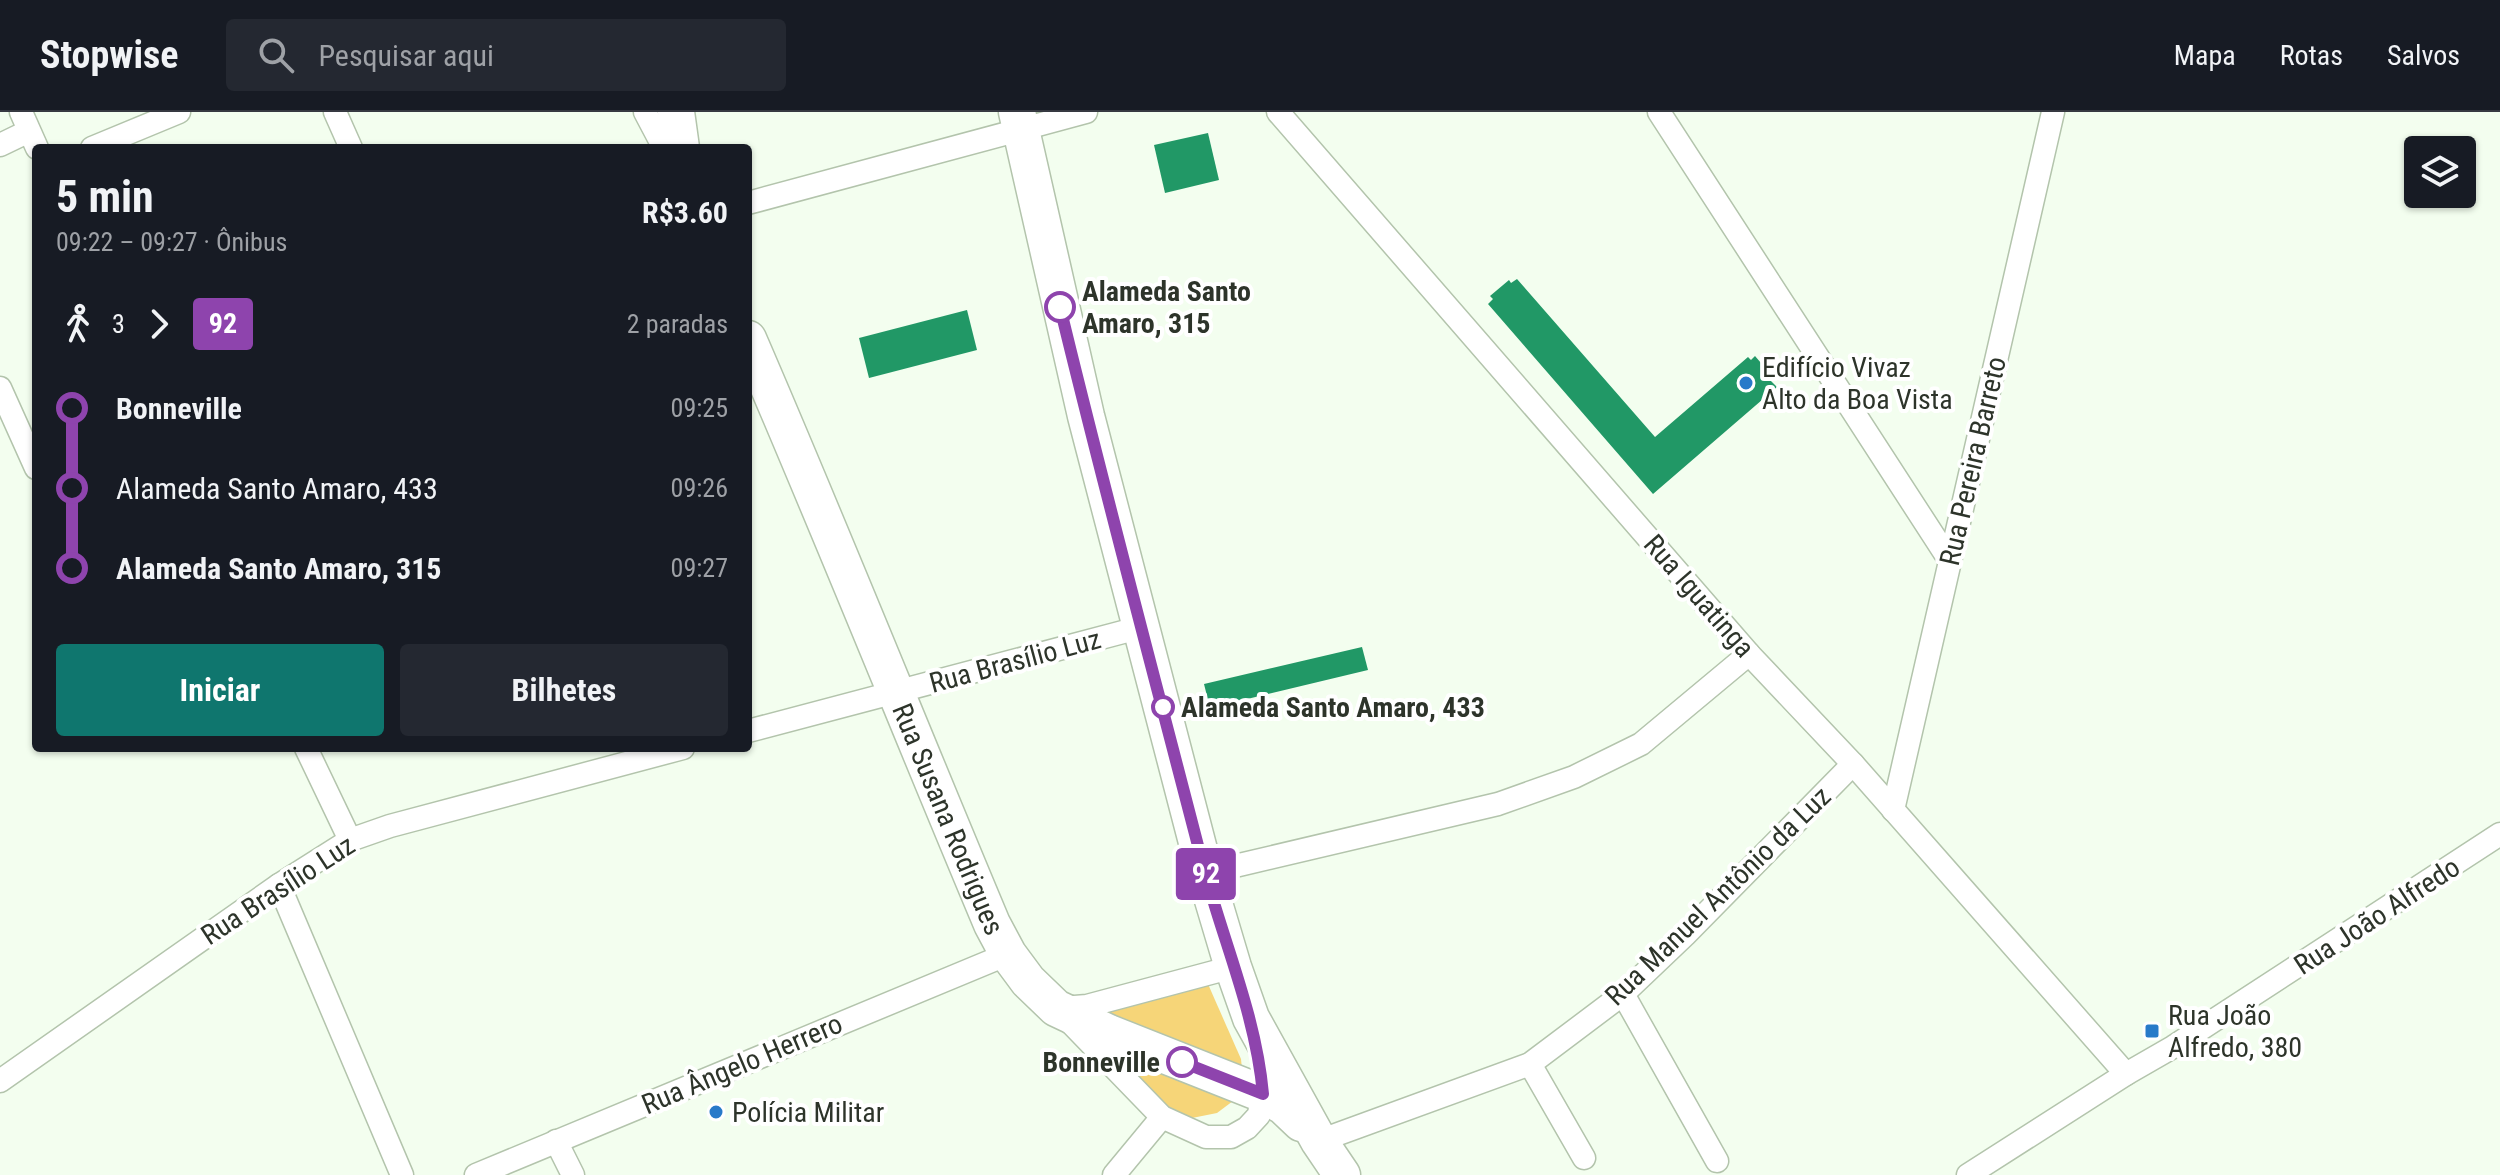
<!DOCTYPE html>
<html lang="pt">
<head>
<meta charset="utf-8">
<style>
  body { margin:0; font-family:"Roboto Condensed",sans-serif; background:#242831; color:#f1f3f6; height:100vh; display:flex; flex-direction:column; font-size:30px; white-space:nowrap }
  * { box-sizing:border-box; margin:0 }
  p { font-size:26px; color:#9ea1a6 }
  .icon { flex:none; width:44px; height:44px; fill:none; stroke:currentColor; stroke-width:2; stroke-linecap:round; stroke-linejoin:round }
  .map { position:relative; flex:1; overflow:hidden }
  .drawer { position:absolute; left:32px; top:32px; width:720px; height:608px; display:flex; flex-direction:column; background:#171b24; border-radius:8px; box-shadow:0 2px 6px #0004 }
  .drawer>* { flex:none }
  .badge { padding:0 16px; border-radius:6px; font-size:28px; line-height:52px }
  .buttons { position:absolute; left:2404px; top:24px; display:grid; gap:16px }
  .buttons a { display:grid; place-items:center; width:72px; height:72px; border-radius:8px; background:#171b24; box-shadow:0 2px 6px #0004; font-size:40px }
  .map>.badge { position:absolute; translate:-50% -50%; box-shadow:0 0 0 4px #fff }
  .legs { display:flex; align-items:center; gap:12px; height:88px; padding:0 24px; font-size:26px }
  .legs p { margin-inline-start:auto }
  .summary { display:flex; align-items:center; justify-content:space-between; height:136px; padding:0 24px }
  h1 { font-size:44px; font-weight:700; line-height:60px }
  .primary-button { display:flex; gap:16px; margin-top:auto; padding:16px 24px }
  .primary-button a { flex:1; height:92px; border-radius:8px; background:#0f766e; color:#fff; font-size:32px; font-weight:700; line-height:92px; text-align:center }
  .primary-button a+a { background:#242831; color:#f1f3f6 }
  ul { padding:0 24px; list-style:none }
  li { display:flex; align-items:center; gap:28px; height:80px; font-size:30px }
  li i { display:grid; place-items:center; width:12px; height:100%; margin:0 10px; background:currentColor }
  li i::after { content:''; width:20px; height:20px; margin:-10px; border:6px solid; border-radius:50%; background:#171b24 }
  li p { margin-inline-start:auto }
  li:first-child i { background:linear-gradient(#0000 50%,currentColor 0) }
  li:last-child i { background:linear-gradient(currentColor 50%,#0000 0) }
  header { display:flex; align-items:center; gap:48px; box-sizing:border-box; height:112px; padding:0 40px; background:#171b24; border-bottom:2px solid #363941 }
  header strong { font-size:38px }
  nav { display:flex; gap:44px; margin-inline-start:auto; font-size:28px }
  .search { width:560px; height:72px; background:#242831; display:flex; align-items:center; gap:20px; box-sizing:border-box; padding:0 28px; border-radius:8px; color:#9ea1a6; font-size:30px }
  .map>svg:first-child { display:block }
  .green { fill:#f6d578 }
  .building { fill:#219866 }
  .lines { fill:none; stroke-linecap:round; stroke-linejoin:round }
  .street-casing { stroke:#b3c4ac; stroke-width:25 }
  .primary-casing { stroke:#b3c4ac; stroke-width:39 }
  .street { stroke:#fff; stroke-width:22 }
  .primary { stroke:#fff; stroke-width:36 }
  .line-1-casing { stroke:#fff; stroke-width:18 }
  .line-1 { stroke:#8e44ad; stroke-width:12 }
  .stop-1-dot { fill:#fff; stroke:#8e44ad; stroke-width:4 }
  .poi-dot { fill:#287ac9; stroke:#fff; stroke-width:3 }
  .labels { text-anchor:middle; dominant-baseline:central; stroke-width:8; stroke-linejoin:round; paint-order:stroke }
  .stop-label { font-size:28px; font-weight:bold; fill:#2d342a; stroke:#fff; text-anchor:start }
  .poi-label { font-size:28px; fill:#2d342a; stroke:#fff; text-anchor:start }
  .street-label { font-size:28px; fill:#2d342a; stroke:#fff }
</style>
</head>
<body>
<header>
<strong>Stopwise</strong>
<div class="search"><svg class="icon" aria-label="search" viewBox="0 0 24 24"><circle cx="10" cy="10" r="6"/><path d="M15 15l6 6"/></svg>Pesquisar aqui</div>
<nav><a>Mapa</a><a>Rotas</a><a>Salvos</a></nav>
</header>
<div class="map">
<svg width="2500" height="1063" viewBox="0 0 2500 1063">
  <rect width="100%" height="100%" fill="#f3feef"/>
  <polygon class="green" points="1204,863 1241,947 1243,968 1237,986 1217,1001 1192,1006 1161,999 1071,904"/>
  <g class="building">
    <polygon points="1208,21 1219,68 1165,81 1154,33"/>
    <polygon points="1517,167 1655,325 1748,245 1751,248 1755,244 1773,265 1770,268 1777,275 1653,382 1488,192 1493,187 1490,184 1509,168 1511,171"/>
    <polygon points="967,198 977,238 869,266 859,226"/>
    <polygon points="1362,535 1368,558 1210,596 1204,572"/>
  </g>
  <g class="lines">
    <defs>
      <g id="street">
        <polyline points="21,0 37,36"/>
        <polyline points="335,0 351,36"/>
        <polyline points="645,0 664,36"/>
        <polyline points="1278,0 1749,542 1853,652 2126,962"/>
        <polyline points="1659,0 1950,449"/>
        <polyline points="0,33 27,20"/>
        <polyline points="92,36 179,0"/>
        <polyline points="748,91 1086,0"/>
        <polyline points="0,276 36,356"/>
        <polyline points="748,619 1142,515"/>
        <polyline points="306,636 350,728"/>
        <polyline points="1893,698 2053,0"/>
        <polyline points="1205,761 1498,692 1574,665 1641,632 1749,542"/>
        <polyline points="279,773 402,1063"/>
        <polyline points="1623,882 1717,1049"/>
        <polyline points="1062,896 1087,894 1233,855"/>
        <polyline points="1071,911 1162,1005 1206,1025 1231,1025 1247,1016 1259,1003 1263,974"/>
        <polyline points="1530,952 1584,1046"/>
        <polyline points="0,969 279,773 350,728 390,714 683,636"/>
        <polyline points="556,1029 573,1063"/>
        <polyline points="1319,1029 1530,952 1623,882 1685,823 1853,652"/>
        <polyline points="476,1063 1008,842"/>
        <polyline points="1114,1063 1162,1005"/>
        <polyline points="1968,1063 2126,962 2173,935 2500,722"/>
      </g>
      <g id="primary">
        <polyline points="676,0 681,36"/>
        <polyline points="1017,0 1086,304 1205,761 1233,855 1251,906 1319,1029 1342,1063"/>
        <path id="s1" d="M748,227C832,421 910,617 992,812L1008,842L1028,869L1056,896L1109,921L1263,982L1283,994L1301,1011"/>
      </g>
    </defs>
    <use href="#street" class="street-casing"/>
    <use href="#primary" class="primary-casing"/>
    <use href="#street" class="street"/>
    <use href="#primary" class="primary"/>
  </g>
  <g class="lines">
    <defs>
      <path id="line-1" d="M1060,195C1105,381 1155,567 1203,753C1223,829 1256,903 1263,982L1182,950"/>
    </defs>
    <use href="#line-1" class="line-1-casing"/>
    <use href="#line-1" class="line-1"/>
  </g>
  <g class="stop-1-dot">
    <circle cx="1060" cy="195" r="14"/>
    <circle cx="1163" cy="595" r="10"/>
    <circle cx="1182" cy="950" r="14"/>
  </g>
  <g class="poi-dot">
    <circle cx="1746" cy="271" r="8"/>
    <rect x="2144" y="911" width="16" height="16" rx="4"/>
    <circle cx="716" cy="1000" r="8"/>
  </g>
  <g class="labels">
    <g class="stop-label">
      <text x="1082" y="179">Alameda Santo<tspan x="1082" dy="32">Amaro, 315</tspan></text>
      <text x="1181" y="595">Alameda Santo Amaro, 433</text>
      <text x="1160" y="950" text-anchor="end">Bonneville</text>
    </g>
    <g class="poi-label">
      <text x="1762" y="255">Edifício Vivaz<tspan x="1762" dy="32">Alto da Boa Vista</tspan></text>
      <text x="2168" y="903">Rua João<tspan x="2168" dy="32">Alfredo, 380</tspan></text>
      <text x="732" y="1000">Polícia Militar</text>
    </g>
    <g class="street-label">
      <text transform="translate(1973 349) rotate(-77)">Rua Pereira Barreto</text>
      <text transform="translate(1699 484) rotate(49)">Rua Iguatinga</text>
      <text transform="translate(1015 549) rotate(-15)">Rua Brasílio Luz</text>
      <text stroke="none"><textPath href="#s1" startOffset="520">Rua Susana Rodrigues</textPath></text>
      <text transform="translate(278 778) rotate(-33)">Rua Brasílio Luz</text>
      <text transform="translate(1718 784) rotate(-44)">Rua Manuel Antônio da Luz</text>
      <text transform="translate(2377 804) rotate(-33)">Rua João Alfredo</text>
      <text transform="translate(742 952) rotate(-23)">Rua Ângelo Herrero</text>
    </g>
  </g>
</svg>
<div class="buttons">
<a><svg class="icon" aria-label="layers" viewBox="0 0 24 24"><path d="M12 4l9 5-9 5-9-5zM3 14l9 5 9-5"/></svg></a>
</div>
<b class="badge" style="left:1206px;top:762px;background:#8e44ad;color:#fff">92</b>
<section class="drawer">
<div class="summary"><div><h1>5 min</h1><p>09:22 – 09:27 · Ônibus</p></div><b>R$3.60</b></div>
<div class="legs"><svg class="icon" aria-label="walk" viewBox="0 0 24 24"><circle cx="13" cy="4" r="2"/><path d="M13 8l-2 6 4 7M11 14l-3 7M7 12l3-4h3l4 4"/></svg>3<svg class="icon" aria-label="forward" viewBox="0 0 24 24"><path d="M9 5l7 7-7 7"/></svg><b class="badge" style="background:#8e44ad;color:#fff">92</b><p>2 paradas</p></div>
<ul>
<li><i style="color:#8e44ad"></i><b>Bonneville</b><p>09:25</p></li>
<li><i style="color:#8e44ad"></i><span>Alameda Santo Amaro, 433</span><p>09:26</p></li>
<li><i style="color:#8e44ad"></i><b>Alameda Santo Amaro, 315</b><p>09:27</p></li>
</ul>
<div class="primary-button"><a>Iniciar</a><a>Bilhetes</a></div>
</section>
</div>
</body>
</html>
